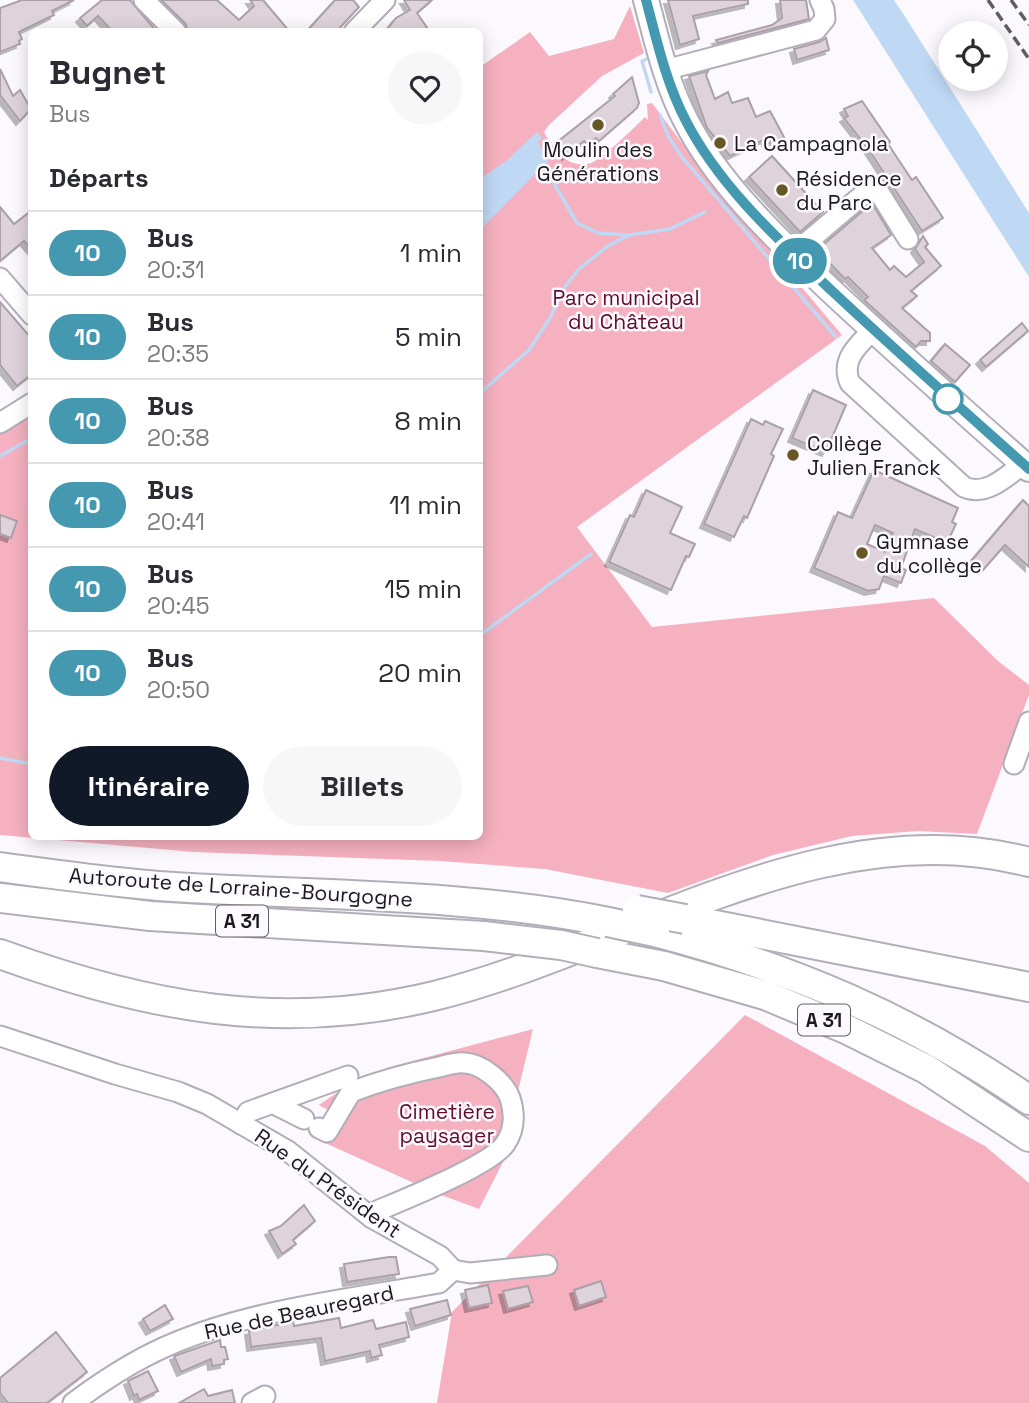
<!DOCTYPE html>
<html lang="fr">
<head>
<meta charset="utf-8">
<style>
  body { margin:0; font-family:"Space Grotesk",sans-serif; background:#f7f7f7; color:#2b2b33; height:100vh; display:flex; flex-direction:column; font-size:26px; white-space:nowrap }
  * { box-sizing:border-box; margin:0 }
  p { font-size:23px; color:#7c7c81 }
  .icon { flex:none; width:38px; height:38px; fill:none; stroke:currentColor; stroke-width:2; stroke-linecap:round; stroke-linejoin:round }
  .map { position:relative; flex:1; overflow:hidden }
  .drawer { position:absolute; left:28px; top:28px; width:455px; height:812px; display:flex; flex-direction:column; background:#fff; border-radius:10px; box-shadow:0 4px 18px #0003 }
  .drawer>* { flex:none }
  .badge { padding:0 14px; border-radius:23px; font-size:24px; line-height:46px }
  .buttons { position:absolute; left:938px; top:21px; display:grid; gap:14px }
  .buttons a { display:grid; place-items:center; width:70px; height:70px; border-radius:50%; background:#fff; box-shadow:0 4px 18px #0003; font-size:35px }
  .map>.badge { position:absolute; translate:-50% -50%; box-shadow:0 0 0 4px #fff }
  h2 { padding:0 21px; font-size:26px; line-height:63px }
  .round { display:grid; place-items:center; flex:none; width:74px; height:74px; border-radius:37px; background:#f7f7f7 }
  .summary { display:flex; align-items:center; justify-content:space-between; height:119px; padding:0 21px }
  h1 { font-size:33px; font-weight:600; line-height:52px }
  .action { display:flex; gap:14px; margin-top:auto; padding:14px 21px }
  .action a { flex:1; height:80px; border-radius:42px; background:#111827; color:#fff; font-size:28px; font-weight:600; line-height:80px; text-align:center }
  .action a+a { background:#f7f7f7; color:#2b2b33 }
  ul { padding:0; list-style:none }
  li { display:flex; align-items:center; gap:21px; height:84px; padding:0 21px; border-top:2px solid #e1e1e2 }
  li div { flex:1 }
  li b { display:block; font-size:26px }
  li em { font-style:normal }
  li .badge { min-width:77px; font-weight:700; text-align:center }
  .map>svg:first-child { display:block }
  .green { fill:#f5b1bf }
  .water { fill:#bfd8f4 }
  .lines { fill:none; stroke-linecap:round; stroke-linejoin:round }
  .stream { stroke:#bfd8f4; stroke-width:3.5 }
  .building { fill:#ded2db; stroke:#aba0a8; stroke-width:2; fill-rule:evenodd; filter:url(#shadow) }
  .minor-casing { stroke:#b3adb9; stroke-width:23 }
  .major-casing { stroke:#b3adb9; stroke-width:28 }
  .highway-casing { stroke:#b3adb9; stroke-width:32 }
  .minor { stroke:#fff; stroke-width:19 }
  .major { stroke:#fff; stroke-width:24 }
  .highway { stroke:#fff; stroke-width:28 }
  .rail { stroke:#605e62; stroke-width:3.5; stroke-dasharray:10 5; stroke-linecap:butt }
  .highway-bridge-casing { stroke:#b3adb9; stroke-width:32; stroke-linecap:butt }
  .highway-bridge { stroke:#fff; stroke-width:28 }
  .line-casing { stroke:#fff; stroke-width:16 }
  .line { stroke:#4499b1; stroke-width:10 }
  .poi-dot { fill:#675725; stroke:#fcf9fe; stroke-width:2.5 }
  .stop-dot { fill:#fff; stroke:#4499b1; stroke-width:3.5 }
  .labels { text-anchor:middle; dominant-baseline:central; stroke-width:5; stroke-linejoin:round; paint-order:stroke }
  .shield { fill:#fcf9fe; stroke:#5e5c60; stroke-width:2 }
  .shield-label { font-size:19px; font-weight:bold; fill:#1b191d }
  .poi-label { font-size:21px; fill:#1b191d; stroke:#fcf9fe; text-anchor:start }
  .park-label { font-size:21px; fill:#610c2b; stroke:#fcf9fe }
  .street-label { font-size:21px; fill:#1b191d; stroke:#fcf9fe }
</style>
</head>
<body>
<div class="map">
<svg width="1029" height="1403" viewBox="0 0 1029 1403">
  <defs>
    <filter id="shadow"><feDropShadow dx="-4" dy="4" stdDeviation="0" flood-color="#0004"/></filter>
  </defs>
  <rect width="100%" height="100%" fill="#fcf9fe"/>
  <g class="green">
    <path d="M630,6L644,53L602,76L549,125L544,132C552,149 569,170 591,163C601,160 636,126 645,117L648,120L647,104L652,103L701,168L842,335L577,527L652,627L934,598L998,661L1029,685V695L977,834L918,831L852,836L773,855L668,893L545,869L440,861L194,852L0,835V434L31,416L32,836H480V67L530,32L549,56L614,39Z"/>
    <polygon points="745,1015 985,1146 1029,1183 1029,1403 437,1403 452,1312"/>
    <polygon points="533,1029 517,1095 523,1123 479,1209 436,1193 314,1138 328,1110 319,1105 348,1085 390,1067"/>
  </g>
  <g class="water">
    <polygon points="853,0 894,0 904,15 1029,213 1029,277"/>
    <polygon points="537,132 542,138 538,142 548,161 480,230 480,179 506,161"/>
  </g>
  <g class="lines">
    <g class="stream">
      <polyline points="647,59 642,61 651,92"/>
      <polyline points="660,115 668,136 681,156 836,337"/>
      <polyline points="544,166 577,223 598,233 626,235"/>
      <polyline points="480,393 529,350 550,318 566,285 579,269 608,246 629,235 670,229 705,212"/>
      <polyline points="0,456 32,438"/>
      <polyline points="480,635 591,554"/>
      <polyline points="0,758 32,764"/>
    </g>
  </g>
  <g class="building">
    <polygon points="22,0 74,0 52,11 54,15 19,32 22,39 19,41 20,44 0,52 0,8"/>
    <polygon points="102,0 130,0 157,32 113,32 98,16 87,26 80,18"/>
    <polygon points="161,0 217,0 239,20 254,6 250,0 263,0 290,32 189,32 185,23"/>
    <polygon points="335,0 353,0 359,7 336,32 306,32"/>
    <polygon points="404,0 432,0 417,13 430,32 385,32 396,18 410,10"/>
    <polygon points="668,0 748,0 748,4 693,16 699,39 680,45"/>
    <polygon points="780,0 806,0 809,19 718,43 716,40 772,25 782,18"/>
    <polygon points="826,38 829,50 797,60 794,49 819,42"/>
    <polygon points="0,69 13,96 20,90 31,109 20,121 0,95"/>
    <polygon points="708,71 706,75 715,99 728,92 732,103 748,98 756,117 770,111 784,137 767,144 765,139 730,156 707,128 689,76"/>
    <polygon points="632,77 639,103 637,108 599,141 596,138 588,145 584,141 566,156 556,143 615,96 613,94"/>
    <polygon points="862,101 890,142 888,144 912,180 916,177 943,218 922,231 869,150 844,118 848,116 844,109"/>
    <polygon points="772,156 823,212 800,232 749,177"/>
    <polygon points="872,203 891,235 872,248 890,270 894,266 906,277 924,262 915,249 923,236 928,244 925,247 941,266 911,291 917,296 902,308 930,333 930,341 921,341 916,347 864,300 868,297 848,277 845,279 817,250"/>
    <polygon points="0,207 14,224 32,210 32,250 24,241 0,261"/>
    <polygon points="0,302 32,339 32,374 17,386 0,365"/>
    <polygon points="1022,323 1028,331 986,367 980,360"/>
    <polygon points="945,344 970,365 955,382 931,361"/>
    <polygon points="813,390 846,405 826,452 792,438"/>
    <polygon points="751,419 763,425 765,421 783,429 771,454 774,456 747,518 744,516 734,537 704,524"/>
    <path d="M874,470L958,508L952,522L956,524L947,543L915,529L901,568L906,570L901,583L884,576L879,589L868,591L814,568L838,512L852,518ZM875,525L893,533L885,552L867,544Z"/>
    <polygon points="646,490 682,507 670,533 695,544 689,557 686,556 671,590 609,562 630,515 634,517"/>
    <polygon points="1023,500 1029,506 1029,567 1005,545 983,570 972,560"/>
    <polygon points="0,515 17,521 11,538 0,534"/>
    <polygon points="304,1205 315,1221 293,1240 296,1244 282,1254 269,1231 281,1226"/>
    <polygon points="389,1257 396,1257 399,1274 347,1282 344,1264"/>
    <polygon points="601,1281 606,1297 579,1306 574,1290"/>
    <polygon points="488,1285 492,1303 469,1308 465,1290"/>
    <polygon points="528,1286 533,1302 508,1309 503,1291"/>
    <polygon points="447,1300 451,1315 415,1326 410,1309"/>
    <polygon points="165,1305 173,1319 150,1331 143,1319"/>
    <polygon points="339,1318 341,1328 373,1320 376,1329 406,1322 409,1337 379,1345 382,1355 371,1358 370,1351 325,1361 321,1338 251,1347 249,1331 290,1322 293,1321 294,1326"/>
    <polygon points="56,1332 87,1372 47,1403 8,1403 0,1393 0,1378"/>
    <polygon points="220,1340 221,1347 225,1347 228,1359 224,1360 224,1364 212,1366 211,1359 181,1372 174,1356"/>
    <polygon points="148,1371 158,1391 139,1400 137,1394 134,1396 128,1381"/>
    <polygon points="204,1389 208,1396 232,1390 235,1403 179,1403"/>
  </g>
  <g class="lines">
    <defs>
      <g id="minor">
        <polyline points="144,0 176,32"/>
        <polyline points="354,32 385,0"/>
        <polyline points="665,70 816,30 825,19 824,9 820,0"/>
        <polyline points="793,254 872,187 877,189 908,239"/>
        <polyline points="0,278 32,315"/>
        <path d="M873,330C858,345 840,360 850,383L964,487C986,497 1007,476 1023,464"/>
        <polyline points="0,423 32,403"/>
        <polyline points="1014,764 1029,722"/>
        <polyline points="0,1036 115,1074 178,1092 207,1104 288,1151 372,1218 440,1256 453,1270"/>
        <polyline points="277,1102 278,1106 304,1119"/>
        <polyline points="241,1124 248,1112 348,1076"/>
        <path d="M319,1128L327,1132L351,1092C380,1081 409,1073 439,1067C447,1065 457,1062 465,1063C482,1064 504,1082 510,1098C515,1114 515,1130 505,1144C491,1165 403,1200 377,1211L372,1218"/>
        <polyline points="453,1270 470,1273 547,1265"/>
        <path d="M73,1403C105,1379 141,1356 179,1341C257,1309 356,1298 439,1283L453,1270"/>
        <polyline points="252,1403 265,1396"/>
      </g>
      <path id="major" d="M646,0C657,41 666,83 686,121C719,185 776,238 827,287C893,349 961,409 1029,469"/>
      <g id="highway">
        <path d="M0,867C58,875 116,883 174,887C319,896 465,893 608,922"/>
        <polyline points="0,898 150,916 484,936"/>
        <polyline points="685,919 1029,987"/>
        <path d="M655,932C792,968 912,1019 1029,1100"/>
        <polyline points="597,953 664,966 765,995 846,1029 926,1069 1029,1137"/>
        <path d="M0,954C146,1007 280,1033 434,996C628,948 823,808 1029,862"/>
      </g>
    </defs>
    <use href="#minor" class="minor-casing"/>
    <use href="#major" class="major-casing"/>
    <use href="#highway" class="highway-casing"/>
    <use href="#minor" class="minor"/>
    <use href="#major" class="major"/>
    <use href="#highway" class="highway"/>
    <g class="rail">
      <polyline points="988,0 1029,59"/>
      <polyline points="1011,0 1029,25"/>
    </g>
    <defs>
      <g id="highway-bridge">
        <polyline points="637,910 685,919"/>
        <polyline points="608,922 655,932"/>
        <polyline points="484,936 561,945 597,953"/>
      </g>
    </defs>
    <use href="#highway-bridge" class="highway-bridge-casing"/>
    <use href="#highway-bridge" class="highway-bridge"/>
  </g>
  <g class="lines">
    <defs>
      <path id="line" d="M646,0C657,41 666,83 686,121C720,187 779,240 831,290C896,351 963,410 1029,469"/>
    </defs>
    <use href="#line" class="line-casing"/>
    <use href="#line" class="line"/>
  </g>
  <g class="poi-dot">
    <circle cx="598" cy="125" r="7"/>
    <circle cx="720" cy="143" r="7"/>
    <circle cx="782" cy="190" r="7"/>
    <circle cx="793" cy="455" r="7"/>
    <circle cx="862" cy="553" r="7"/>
  </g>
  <circle class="stop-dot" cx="948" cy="399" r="14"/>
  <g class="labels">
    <g class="shield">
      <rect x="216" y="905.5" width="52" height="31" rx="5"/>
      <rect x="798" y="1004.5" width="52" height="31" rx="5"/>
    </g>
    <g class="shield-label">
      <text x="242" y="921">A 31</text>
      <text x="824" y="1020">A 31</text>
    </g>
    <g class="poi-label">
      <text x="734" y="143">La Campagnola</text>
      <text x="598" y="149" text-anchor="middle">Moulin des<tspan x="598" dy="24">Générations</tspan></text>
      <text x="796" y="178">Résidence<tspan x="796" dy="24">du Parc</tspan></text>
      <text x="807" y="443">Collège<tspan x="807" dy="24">Julien Franck</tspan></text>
      <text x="876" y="541">Gymnase<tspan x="876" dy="24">du collège</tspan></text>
    </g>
    <g class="park-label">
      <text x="626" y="297">Parc municipal<tspan x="626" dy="24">du Château</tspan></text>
      <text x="447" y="1111">Cimetière<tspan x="447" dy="24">paysager</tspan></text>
    </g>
    <g class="street-label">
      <text transform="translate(241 887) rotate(4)">Autoroute de Lorraine-Bourgogne</text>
      <text transform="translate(328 1183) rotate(35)">Rue du Président</text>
      <text transform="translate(299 1312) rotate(-12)">Rue de Beauregard</text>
    </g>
  </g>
</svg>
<div class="buttons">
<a><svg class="icon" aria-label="locate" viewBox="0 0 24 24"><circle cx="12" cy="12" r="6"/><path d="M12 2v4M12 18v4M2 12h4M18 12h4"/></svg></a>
</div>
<b class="badge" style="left:800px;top:261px;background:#4499b1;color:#fff">10</b>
<section class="drawer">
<div class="summary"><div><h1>Bugnet</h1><p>Bus</p></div><a class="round"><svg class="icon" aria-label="heart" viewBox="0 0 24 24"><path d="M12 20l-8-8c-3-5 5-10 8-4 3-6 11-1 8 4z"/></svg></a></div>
<h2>Départs</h2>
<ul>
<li><span class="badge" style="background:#4499b1;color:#fff">10</span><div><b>Bus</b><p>20:31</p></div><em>1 min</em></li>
<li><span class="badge" style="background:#4499b1;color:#fff">10</span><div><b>Bus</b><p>20:35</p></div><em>5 min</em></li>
<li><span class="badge" style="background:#4499b1;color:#fff">10</span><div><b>Bus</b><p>20:38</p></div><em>8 min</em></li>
<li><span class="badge" style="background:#4499b1;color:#fff">10</span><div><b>Bus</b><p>20:41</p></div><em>11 min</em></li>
<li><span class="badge" style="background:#4499b1;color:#fff">10</span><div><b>Bus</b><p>20:45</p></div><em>15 min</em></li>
<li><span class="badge" style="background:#4499b1;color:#fff">10</span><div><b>Bus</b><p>20:50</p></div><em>20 min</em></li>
</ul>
<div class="action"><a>Itinéraire</a><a>Billets</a></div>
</section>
</div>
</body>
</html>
